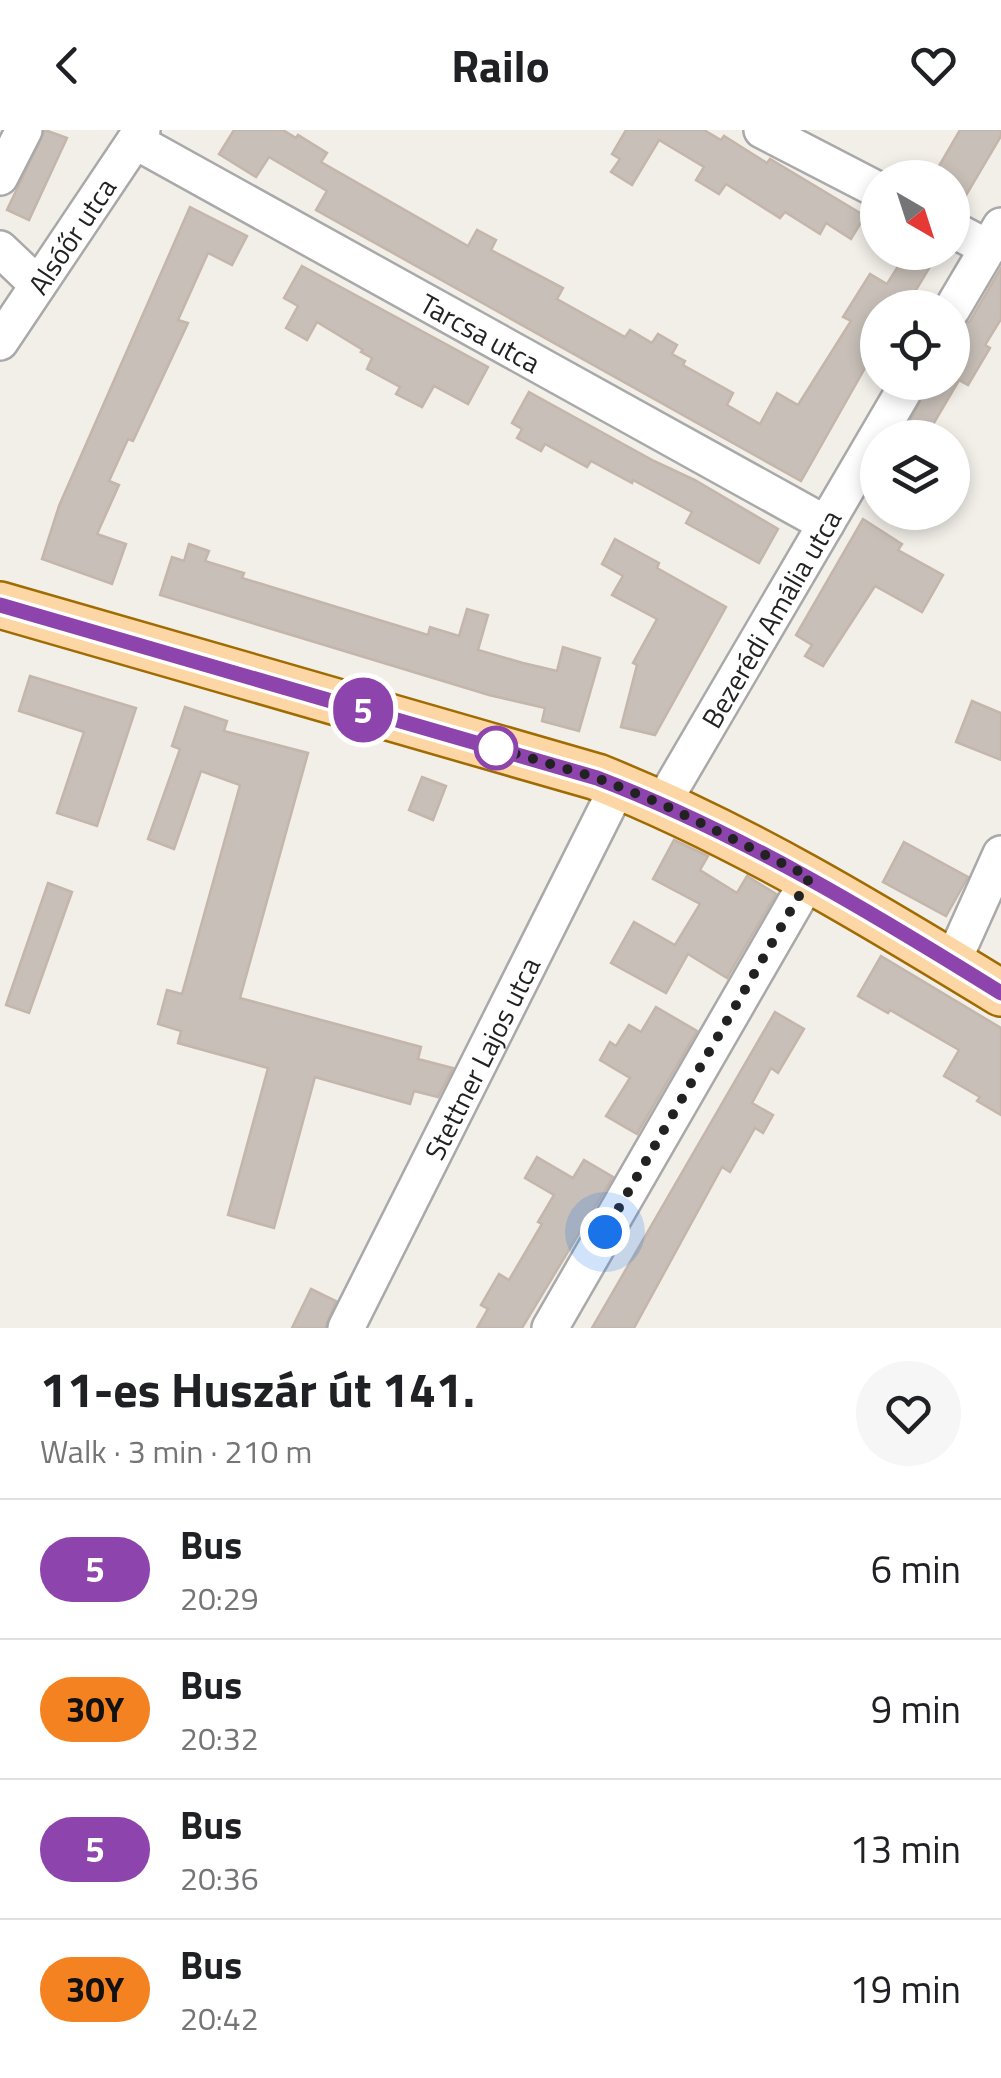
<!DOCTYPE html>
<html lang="en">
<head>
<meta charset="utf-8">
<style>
  body { margin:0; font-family:"Titillium Web",sans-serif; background:#f6f6f6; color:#202124; height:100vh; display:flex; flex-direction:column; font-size:38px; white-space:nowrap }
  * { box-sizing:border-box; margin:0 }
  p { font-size:32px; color:#757577 }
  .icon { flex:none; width:55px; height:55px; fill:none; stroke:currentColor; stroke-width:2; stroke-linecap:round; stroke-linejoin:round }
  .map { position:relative; height:1198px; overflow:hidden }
  .drawer { display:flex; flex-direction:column; background:#fff; flex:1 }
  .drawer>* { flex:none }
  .badge { padding:0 20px; border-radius:32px; font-size:35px; line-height:65px }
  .needle { width:65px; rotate:141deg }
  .controls { position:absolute; left:860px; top:30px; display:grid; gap:20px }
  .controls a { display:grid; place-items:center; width:110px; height:110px; border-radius:50%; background:#fff; box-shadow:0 5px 15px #0003; font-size:50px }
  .you { position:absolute; width:50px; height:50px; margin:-25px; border:8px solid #fff; border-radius:50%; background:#1a73e8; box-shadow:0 0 0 15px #1a73e833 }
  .map>.badge { position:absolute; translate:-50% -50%; box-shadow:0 0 0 5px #fff }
  .round { display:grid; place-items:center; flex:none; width:105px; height:105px; border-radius:52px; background:#f6f6f6 }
  .summary { display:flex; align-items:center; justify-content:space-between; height:170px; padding:0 40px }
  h1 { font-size:48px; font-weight:700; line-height:75px }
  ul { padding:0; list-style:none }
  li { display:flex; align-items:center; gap:30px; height:140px; padding:0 40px; border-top:2px solid #e0e0e0 }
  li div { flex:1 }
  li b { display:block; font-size:38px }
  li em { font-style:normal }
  li .badge { min-width:110px; font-weight:700; text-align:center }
  header { display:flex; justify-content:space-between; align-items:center; height:130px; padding:0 40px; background:#fff; font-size:45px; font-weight:700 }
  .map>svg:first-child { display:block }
  .building { fill:#c7bfb8; stroke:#c4b6ab; stroke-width:2.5 }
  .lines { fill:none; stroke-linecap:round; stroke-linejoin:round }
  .minor-casing { stroke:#a9a9a9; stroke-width:40 }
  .major-casing { stroke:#a06b00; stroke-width:50 }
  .minor { stroke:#fff; stroke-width:35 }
  .major { stroke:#fcd6a4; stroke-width:45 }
  .line-casing { stroke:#fff; stroke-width:22 }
  .line { stroke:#8e44ad; stroke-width:15 }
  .walk { stroke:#222; stroke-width:10; stroke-dasharray:0 18 }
  .stop-dot { fill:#fff; stroke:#8e44ad; stroke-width:5 }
  .labels { text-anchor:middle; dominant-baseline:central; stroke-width:9; stroke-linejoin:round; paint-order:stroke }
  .street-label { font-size:28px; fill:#222; stroke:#fff }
</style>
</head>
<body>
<header><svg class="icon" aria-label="back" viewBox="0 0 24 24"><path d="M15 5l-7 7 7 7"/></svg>Railo<svg class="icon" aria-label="heart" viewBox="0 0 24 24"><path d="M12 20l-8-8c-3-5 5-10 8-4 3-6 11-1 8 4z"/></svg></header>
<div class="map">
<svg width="1001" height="1198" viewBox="0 0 1001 1198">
  <rect width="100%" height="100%" fill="#f2efe9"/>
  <g class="building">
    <polygon points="45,0 67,8 29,90 7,80"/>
    <polygon points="234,0 283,0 296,8 298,5 327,23 321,32 468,116 477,100 496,110 491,120 563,158 557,169 625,207 630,200 652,213 658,204 677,215 672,224 685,231 683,235 733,263 727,275 760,294 777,263 798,275 851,191 843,187 870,144 887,154 907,122 939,122 905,178 878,178 878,215 801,351 316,80 327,61 269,27 256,47 219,24"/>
    <polygon points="626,0 704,0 721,10 724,6 767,33 770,29 865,86 851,109 826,93 820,104 785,82 780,88 726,54 719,64 696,50 704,37 659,10 632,55 611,42 620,29 612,24"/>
    <polygon points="960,0 1001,0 1001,6 958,79 952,78 952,48 932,48"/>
    <polygon points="190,77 247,106 232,135 208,123 178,190 188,193 133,311 128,309 109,351 119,355 97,404 126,414 112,454 42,429 59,376"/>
    <polygon points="302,136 488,237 468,274 434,256 422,277 396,264 400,257 367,239 372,228 361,222 363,220 317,192 307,210 286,198 298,176 284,168"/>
    <polygon points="1001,138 1001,189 985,215 990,218 968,255 952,246 952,200 970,191"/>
    <polygon points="930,252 958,252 925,308 901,308"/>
    <polygon points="529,262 654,331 695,350 778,399 759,433 686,393 692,382 633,350 632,353 591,331 587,337 545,314 541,321 517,308 522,299 512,293"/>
    <polygon points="863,389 902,414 898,420 943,445 922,482 875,456 823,536 805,526 812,515 796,505"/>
    <polygon points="615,409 659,433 657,438 726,477 655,605 621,597 637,535 633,533 657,489 612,465 623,446 602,434"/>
    <polygon points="189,414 209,421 205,431 244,443 242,448 428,505 430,497 459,506 467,479 488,485 478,520 523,533 557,541 563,517 600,528 579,601 542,591 545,578 489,565 160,465 172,427 184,431"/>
    <polygon points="30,546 136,578 97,696 57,683 84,602 19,581"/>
    <polygon points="972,571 1001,583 1001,630 956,612"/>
    <polygon points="185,577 227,591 224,601 308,623 240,868 421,917 418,929 453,938 438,967 414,961 410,974 315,947 274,1098 228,1085 268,938 178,913 181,901 158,894 167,860 182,864 240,655 201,641 174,719 148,709 180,619 172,616"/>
    <polygon points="422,647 446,656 433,690 409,680"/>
    <polygon points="674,710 708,726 700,740 737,763 747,746 776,764 727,848 688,824 666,863 611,833 634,792 675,815 700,774 653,749"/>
    <polygon points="904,712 968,747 946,786 883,752"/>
    <polygon points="48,753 72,762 29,883 6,875"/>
    <polygon points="881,826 1001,898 1001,985 977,971 980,967 944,946 959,920 890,880 888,883 858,866"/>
    <polygon points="656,877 697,901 637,1004 606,986 630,948 600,930 610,912 616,916 629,895 641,902"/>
    <polygon points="775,882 804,899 778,943 771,938 752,973 773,985 763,1003 755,998 730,1042 722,1037 634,1198 592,1198"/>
    <polygon points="537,1027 573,1048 584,1030 613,1047 522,1198 477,1198 488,1179 481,1175 499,1144 509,1150 542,1094 538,1092 554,1065 525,1048"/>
    <polygon points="311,1159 336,1171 325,1198 292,1198"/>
  </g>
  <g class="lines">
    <defs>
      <g id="minor">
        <polyline points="762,0 878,60"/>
        <path id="s1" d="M135,11L826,394"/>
        <polyline points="0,47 24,0"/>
        <polyline points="952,99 988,118"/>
        <polyline points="0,119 38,155"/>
        <polyline points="952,179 1001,96"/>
        <path id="s2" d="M0,212L142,0"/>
        <path id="s3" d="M662,674L909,252"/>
        <polyline points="952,833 1001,724"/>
        <path id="s4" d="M346,1198L618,656"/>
        <polyline points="550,1198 810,747"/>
      </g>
      <path id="major" d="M0,475L597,647C740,704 870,783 1001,863"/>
    </defs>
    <use href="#minor" class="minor-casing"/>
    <use href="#major" class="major-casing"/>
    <use href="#minor" class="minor"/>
    <use href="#major" class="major"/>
  </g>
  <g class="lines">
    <defs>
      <path id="line" d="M0,475L597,648C740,703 871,782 1001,863"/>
    </defs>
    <use href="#line" class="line-casing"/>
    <use href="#line" class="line"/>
    <polyline class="walk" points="496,618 480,613 597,648 662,674 810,747 605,1102"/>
  </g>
  <circle class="stop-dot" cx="496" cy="618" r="20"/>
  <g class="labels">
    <g class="street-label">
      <text stroke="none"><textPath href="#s2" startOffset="128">Alsóőr utca</textPath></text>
      <text stroke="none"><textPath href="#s1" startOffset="395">Tarcsa utca</textPath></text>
      <text stroke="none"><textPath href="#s3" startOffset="215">Bezerédi Amália utca</textPath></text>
      <text stroke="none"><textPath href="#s4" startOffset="302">Stettner Lajos utca</textPath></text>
    </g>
  </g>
</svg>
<div class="controls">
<a><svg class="needle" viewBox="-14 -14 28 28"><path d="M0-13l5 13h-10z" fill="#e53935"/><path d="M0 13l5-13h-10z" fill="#757577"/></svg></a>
<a><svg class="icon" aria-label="locate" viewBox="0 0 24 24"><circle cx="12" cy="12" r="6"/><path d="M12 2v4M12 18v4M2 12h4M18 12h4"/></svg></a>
<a><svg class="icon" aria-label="layers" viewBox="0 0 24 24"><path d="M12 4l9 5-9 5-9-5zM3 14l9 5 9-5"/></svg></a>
</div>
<div class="you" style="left:605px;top:1102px"></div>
<b class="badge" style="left:363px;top:580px;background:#8e44ad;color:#fff">5</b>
</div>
<section class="drawer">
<div class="summary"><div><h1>11-es Huszár út 141.</h1><p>Walk · 3 min · 210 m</p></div><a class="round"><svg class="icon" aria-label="heart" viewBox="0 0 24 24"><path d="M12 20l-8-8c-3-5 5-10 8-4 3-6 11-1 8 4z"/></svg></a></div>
<ul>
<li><span class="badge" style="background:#8e44ad;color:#fff">5</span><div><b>Bus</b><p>20:29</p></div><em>6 min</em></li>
<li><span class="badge" style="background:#f58220;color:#111">30Y</span><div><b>Bus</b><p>20:32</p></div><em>9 min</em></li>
<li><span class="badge" style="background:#8e44ad;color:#fff">5</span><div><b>Bus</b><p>20:36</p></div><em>13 min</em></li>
<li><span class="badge" style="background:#f58220;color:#111">30Y</span><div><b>Bus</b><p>20:42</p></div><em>19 min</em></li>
</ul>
</section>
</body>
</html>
